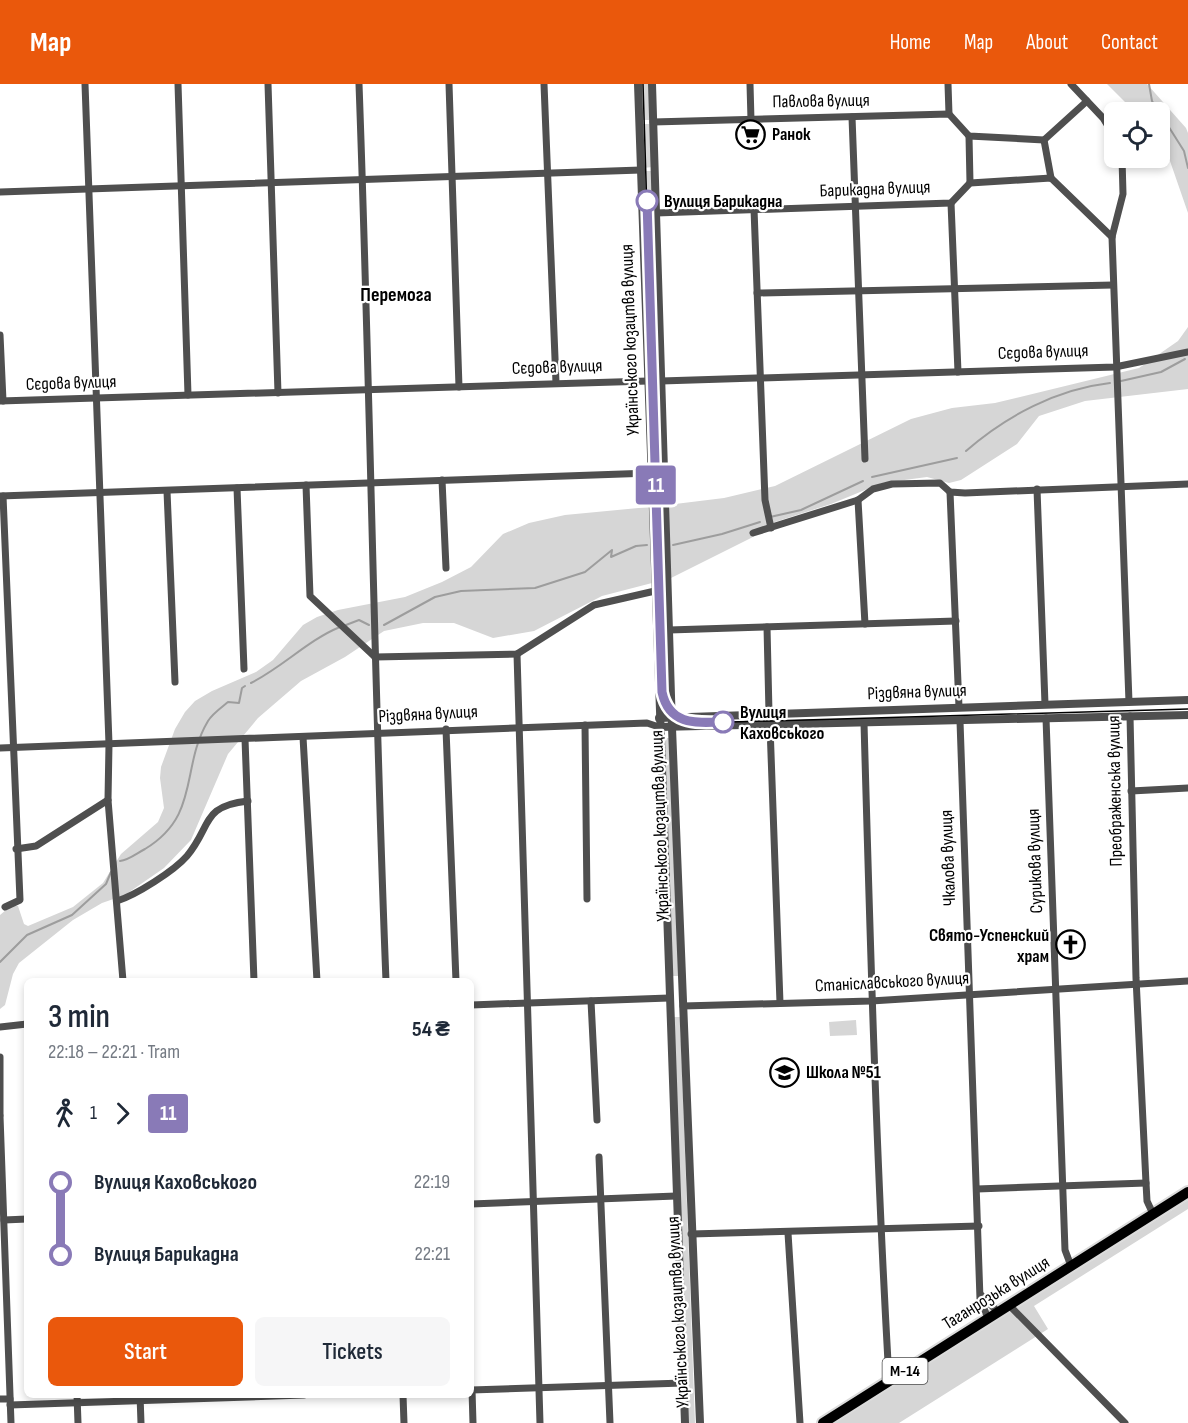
<!DOCTYPE html>
<html lang="en">
<head>
<meta charset="utf-8">
<style>
  body { margin:0; font-family:"Sofia Sans Condensed",sans-serif; background:#f6f6f7; color:#1f2937; height:100vh; display:flex; flex-direction:column; font-size:22px; white-space:nowrap }
  * { box-sizing:border-box; margin:0 }
  p { font-size:20px; color:#747a83 }
  .icon { flex:none; width:33px; height:33px; fill:none; stroke:currentColor; stroke-width:2; stroke-linecap:round; stroke-linejoin:round }
  .map { position:relative; flex:1; overflow:hidden }
  .panel { position:absolute; left:24px; top:894px; width:450px; height:420px; display:flex; flex-direction:column; background:#fff; border-radius:9px; box-shadow:0 3px 9px #0003 }
  .panel>* { flex:none }
  .badge { padding:0 12px; border-radius:4px; font-size:21px; line-height:39px }
  .buttons { position:absolute; left:1104px; top:18px; display:grid; gap:12px }
  .buttons a { display:grid; place-items:center; width:66px; height:66px; border-radius:9px; background:#fff; box-shadow:0 3px 9px #0003; font-size:30px }
  .map>.badge { position:absolute; translate:-50% -50%; box-shadow:0 0 0 3px #fff }
  .legs { display:flex; align-items:center; gap:9px; height:66px; padding:0 24px; font-size:20px }
  .legs p { margin-inline-start:auto }
  .summary { display:flex; align-items:center; justify-content:space-between; height:102px; padding:0 24px }
  h1 { font-size:33px; font-weight:600; line-height:45px }
  .button { display:flex; gap:12px; margin-top:auto; padding:12px 24px }
  .button a { flex:1; height:69px; border-radius:9px; background:#ea580c; color:#fff; font-size:24px; font-weight:600; line-height:69px; text-align:center }
  .button a+a { background:#f6f6f7; color:#1f2937 }
  ul { padding:0 24px; list-style:none }
  li { display:flex; align-items:center; gap:21px; height:72px; font-size:22px }
  li i { display:grid; place-items:center; width:9px; height:100%; margin:0 8px; background:currentColor }
  li i::after { content:''; width:15px; height:15px; margin:-8px; border:4px solid; border-radius:50%; background:#fff }
  li p { margin-inline-start:auto }
  li:first-child i { background:linear-gradient(#0000 50%,currentColor 0) }
  li:last-child i { background:linear-gradient(currentColor 50%,#0000 0) }
  header { display:flex; align-items:center; gap:36px; box-sizing:border-box; height:84px; padding:0 30px; background:#ea580c; color:#fff }
  header strong { font-size:28px }
  nav { display:flex; gap:33px; margin-inline-start:auto; font-size:21px }
  .map>svg:first-child { display:block }
  .green { fill:#d6d6d6 }
  .lines { fill:none; stroke-linecap:round; stroke-linejoin:round }
  .stream { stroke:#9d9d9d; stroke-width:2 }
  .trunk-casing { stroke:#dbdbdb; stroke-width:14 }
  .minor { stroke:#4f4f4f; stroke-width:7 }
  .tertiary { stroke:#4f4f4f; stroke-width:8 }
  .trunk { stroke:#000; stroke-width:10 }
  .tram { stroke:#000; stroke-width:1.5 }
  .line-1-casing { stroke:#fff; stroke-width:14 }
  .line-1 { stroke:#897ab7; stroke-width:9 }
  .stop-1-dot { fill:#fff; stroke:#897ab7; stroke-width:3 }
  .labels { text-anchor:middle; dominant-baseline:central; stroke-width:4.5; stroke-linejoin:round; paint-order:stroke }
  .shield { fill:#fff; stroke:#4c4c4c; stroke-width:1.5 }
  .shield-label { font-size:16px; font-weight:bold; fill:#000 }
  .street-label { font-size:18px; fill:#000; stroke:#fff }
  .poi-label { font-size:18px; font-weight:bold; fill:#000; stroke:#fff; text-anchor:start }
  .stop-label { font-size:18px; font-weight:bold; fill:#000; stroke:#fff; text-anchor:start }
  .neighbourhood-label { font-size:20px; font-weight:bold; fill:#000; stroke:#fff }
</style>
</head>
<body>
<header>
<strong>Map</strong>
<nav><a>Home</a><a>Map</a><a>About</a><a>Contact</a></nav>
</header>
<div class="map">
<svg width="1188" height="1339" viewBox="0 0 1188 1339">
  <rect width="100%" height="100%" fill="#fff"/>
  <g class="green">
    <polygon points="639,0 650,0 651,36 641,36"/>
    <polygon points="1107,0 1147,0 1186,44 1188,49 1188,129 1170,77 1160,63 1160,28 1135,28"/>
    <polygon points="641,40 651,40 653,83 642,84"/>
    <polygon points="642,87 653,87 654,127 644,127"/>
    <polygon points="644,131 654,131 659,294 649,295"/>
    <polygon points="1188,243 1188,305 1085,317 1039,332 1017,360 961,396 949,399 927,393 882,399 831,420 775,438 751,454 669,495 667,421 724,414 775,402 911,335 952,324 995,319 1139,284 1178,257"/>
    <polygon points="650,299 660,299 669,602 660,603"/>
    <polygon points="649,423 652,499 602,512 534,547 493,554 454,539 423,539 384,547 345,573 301,597 258,634 228,670 191,756 164,784 125,811 102,819 73,836 19,879 13,890 5,921 0,925 0,831 12,821 18,822 24,840 28,842 73,823 103,799 121,770 158,738 164,724 160,694 161,683 175,645 185,628 195,617 212,607 256,588 273,576 303,541 317,533 338,526 405,513 442,498 471,483 503,450 529,439 565,431"/>
    <polygon points="661,654 671,654 679,892 670,892"/>
    <polygon points="672,933 680,933 695,1339 687,1339"/>
    <polygon points="856,936 857,951 830,952 829,938"/>
    <polygon points="1188,1116 1188,1125 1034,1222 1048,1245 899,1339 834,1339"/>
  </g>
  <g class="lines">
    <g class="stream">
      <polyline points="1149,0 1152,17 1159,28"/>
      <polyline points="1160,29 1184,67 1188,84"/>
      <polyline points="1121,297 1161,288 1185,275"/>
      <path d="M966,367C1006,332 1057,305 1110,299"/>
      <polyline points="872,393 957,374"/>
      <polyline points="770,433 801,426 863,397"/>
      <polyline points="659,461 660,461"/>
      <polyline points="673,461 722,450 760,438"/>
      <polyline points="346,541 359,536 369,541"/>
      <polyline points="384,541 435,513 461,507 535,504 585,488 612,466 611,473 636,462 647,461"/>
      <path d="M251,599C283,583 308,556 340,543"/>
      <path d="M120,777C129,776 137,769 145,765C201,731 180,684 208,637C212,630 222,623 228,618L239,619L242,604L245,602"/>
      <polyline points="0,878 27,851 72,831 106,800 111,788"/>
    </g>
    <defs>
      <polyline id="trunk" points="823,1339 1188,1108"/>
    </defs>
    <use href="#trunk" class="trunk-casing"/>
    <g class="minor">
      <polyline points="85,0 109,660 108,716 123,897"/>
      <polyline points="178,0 188,311"/>
      <polyline points="268,0 278,309"/>
      <path d="M359,0C370,299 374,598 386,897"/>
      <polyline points="449,0 459,303"/>
      <polyline points="544,0 556,299"/>
      <polyline points="750,0 751,36"/>
      <polyline points="948,0 949,30"/>
      <polyline points="1071,0 1103,34 1114,52"/>
      <polyline points="852,33 865,375"/>
      <polyline points="653,38 949,30 969,52 1044,56 1087,17"/>
      <polyline points="969,52 970,99"/>
      <polyline points="1044,56 1051,94"/>
      <polyline points="1122,74 1123,110 1112,153 1129,618"/>
      <polyline points="0,108 641,86"/>
      <polyline points="951,119 958,288"/>
      <polyline points="754,125 765,416 771,444"/>
      <polyline points="656,129 951,119 970,99 1051,94 1112,153"/>
      <polyline points="757,209 1113,201"/>
      <polyline points="0,251 3,317"/>
      <polyline points="661,297 1115,283 1188,268"/>
      <polyline points="0,317 648,297"/>
      <polyline points="442,396 446,484"/>
      <polyline points="306,401 310,512 375,573"/>
      <polyline points="237,404 244,585"/>
      <polyline points="1037,405 1045,620"/>
      <polyline points="167,407 175,598"/>
      <polyline points="950,408 959,623"/>
      <polyline points="0,412 651,389"/>
      <polyline points="3,412 20,816 5,823"/>
      <polyline points="858,416 865,540"/>
      <polyline points="753,449 858,416 873,405 892,400 940,399 950,408 965,409 1188,400"/>
      <polyline points="767,543 769,629"/>
      <polyline points="669,546 956,537"/>
      <polyline points="517,570 540,1339"/>
      <polyline points="375,573 517,570 594,521 655,507"/>
      <polyline points="1130,632 1136,894 1146,1099 1147,1117 1153,1130"/>
      <polyline points="1046,634 1065,1166 1071,1182"/>
      <polyline points="960,637 980,1215 988,1234"/>
      <path d="M864,639C870,852 876,1065 888,1278L895,1294"/>
      <polyline points="585,641 587,815"/>
      <polyline points="770,642 780,919"/>
      <polyline points="446,645 456,897"/>
      <polyline points="303,653 317,897"/>
      <polyline points="245,655 254,897"/>
      <polyline points="0,664 647,639 659,643"/>
      <polyline points="1131,707 1188,704"/>
      <polyline points="16,765 36,762 108,716"/>
      <path d="M117,817C136,811 174,787 187,772C212,742 201,722 248,717"/>
      <polyline points="591,917 597,1036"/>
      <polyline points="471,921 669,914"/>
      <polyline points="683,922 871,917 1188,897"/>
      <polyline points="0,943 27,940"/>
      <polyline points="0,973 0,1031"/>
      <polyline points="0,1032 11,1339"/>
      <polyline points="599,1073 610,1339"/>
      <polyline points="977,1105 1146,1099"/>
      <polyline points="471,1120 676,1112"/>
      <polyline points="4,1136 27,1135"/>
      <polyline points="788,1149 800,1339"/>
      <polyline points="691,1150 979,1142"/>
      <polyline points="981,1211 998,1228"/>
      <polyline points="1009,1221 1125,1339"/>
      <polyline points="471,1306 683,1299"/>
      <polyline points="472,1306 473,1339"/>
      <polyline points="77,1311 78,1339"/>
      <polyline points="140,1311 141,1339"/>
      <polyline points="403,1311 404,1339"/>
      <polyline points="0,1315 10,1315"/>
      <polyline points="10,1321 304,1311"/>
    </g>
    <g class="tertiary">
      <polyline points="638,0 685,1339"/>
      <polyline points="652,0 672,644 700,1339"/>
      <polyline points="659,634 1188,616"/>
      <polyline points="659,643 1188,631"/>
    </g>
    <use href="#trunk" class="trunk"/>
    <path class="tram" d="M643,0L662,608C666,628 677,637 697,639L1188,625"/>
  </g>
  <g class="lines">
    <defs>
      <path id="line-1" d="M647,117L662,608C669,641 695,639 723,638"/>
    </defs>
    <use href="#line-1" class="line-1-casing"/>
    <use href="#line-1" class="line-1"/>
  </g>
  <defs>
    <symbol id="supermarket-ring" viewBox="-11 -11 22 22"><circle r="9.5" fill="#fff" stroke="#000" stroke-width="1.5"/><path d="M-6-5.5h2.5l.6 2H6L4.5 2H-2.5L-4.4-4H-6ZM-1.5 3.2a1.3 1.3 0 1 0 .1 0ZM3 3.2a1.3 1.3 0 1 0 .1 0Z" fill="#000"/></symbol>
    <symbol id="church-ring" viewBox="-11 -11 22 22"><circle r="9.5" fill="#fff" stroke="#000" stroke-width="1.5"/><path d="M-1.2-6h2.4v3.5h3.3v2.4h-3.3V6h-2.4V-.1h-3.3v-2.4h3.3Z" fill="#000"/></symbol>
    <symbol id="school-ring" viewBox="-11 -11 22 22"><circle r="9.5" fill="#fff" stroke="#000" stroke-width="1.5"/><path d="M0-5L7-2L0 1L-7-2ZM-4 1L0 2.5L4 1V4Q0 6-4 4Z" fill="#000"/></symbol>
  </defs>
  <g fill-rule="evenodd">
    <use href="#supermarket-ring" x="734" y="34" width="33" height="33"/>
    <use href="#church-ring" x="1054" y="844" width="33" height="33"/>
    <use href="#school-ring" x="768" y="972" width="33" height="33"/>
  </g>
  <g class="stop-1-dot">
    <circle cx="647" cy="117" r="10"/>
    <circle cx="723" cy="638" r="10"/>
  </g>
  <g class="labels">
    <rect class="shield" x="882.5" y="1274" width="45" height="26" rx="4.5"/>
    <g class="shield-label">
      <text x="905" y="1287">М-14</text>
    </g>
    <g class="street-label">
      <text transform="translate(821 17) rotate(-1)">Павлова вулиця</text>
      <text transform="translate(875 105) rotate(-2)">Барикадна вулиця</text>
      <text transform="translate(630 256) rotate(-92)">Українського козацтва вулиця</text>
      <text transform="translate(1043 268) rotate(-2)">Сєдова вулиця</text>
      <text transform="translate(557 283) rotate(-2)">Сєдова вулиця</text>
      <text transform="translate(71 299) rotate(-2)">Сєдова вулиця</text>
      <text transform="translate(917 608) rotate(-2)">Різдвяна вулиця</text>
      <text transform="translate(428 630) rotate(-3)">Різдвяна вулиця</text>
      <text transform="translate(1115 707) rotate(-91)">Преображенська вулиця</text>
      <text transform="translate(660 742) rotate(-92)">Українського козацтва вулиця</text>
      <text transform="translate(948 774) rotate(-92)">Чкалова вулиця</text>
      <text transform="translate(1035 777) rotate(-92)">Сурикова вулиця</text>
      <text transform="translate(892 898) rotate(-3)">Станіславського вулиця</text>
      <text transform="translate(996 1209) rotate(-32)">Таганрозька вулиця</text>
      <text transform="translate(678 1228) rotate(-93)">Українського козацтва вулиця</text>
    </g>
    <g class="poi-label">
      <text x="772" y="50">Ранок</text>
      <text x="1049" y="851" text-anchor="end">Свято-Успенский<tspan x="1049" dy="21">храм</tspan></text>
      <text x="806" y="988">Школа №51</text>
    </g>
    <g class="stop-label">
      <text x="664" y="117">Вулиця Барикадна</text>
      <text x="740" y="628">Вулиця<tspan x="740" dy="21">Каховського</tspan></text>
    </g>
    <g class="neighbourhood-label">
      <text x="396" y="211">Перемога</text>
    </g>
  </g>
</svg>
<div class="buttons">
<a><svg class="icon" aria-label="locate" viewBox="0 0 24 24"><circle cx="12" cy="12" r="6"/><path d="M12 2v4M12 18v4M2 12h4M18 12h4"/></svg></a>
</div>
<b class="badge" style="left:656px;top:401px;background:#897ab7;color:#fff">11</b>
<section class="panel">
<div class="summary"><div><h1>3 min</h1><p>22:18 – 22:21 · Tram</p></div><b>54 ₴</b></div>
<div class="legs"><svg class="icon" aria-label="walk" viewBox="0 0 24 24"><circle cx="13" cy="4" r="2"/><path d="M13 8l-2 6 4 7M11 14l-3 7M7 12l3-4h3l4 4"/></svg>1<svg class="icon" aria-label="forward" viewBox="0 0 24 24"><path d="M9 5l7 7-7 7"/></svg><b class="badge" style="background:#897ab7;color:#fff">11</b></div>
<ul>
<li><i style="color:#897ab7"></i><b>Вулиця Каховського</b><p>22:19</p></li>
<li><i style="color:#897ab7"></i><b>Вулиця Барикадна</b><p>22:21</p></li>
</ul>
<div class="button"><a>Start</a><a>Tickets</a></div>
</section>
</div>
</body>
</html>
